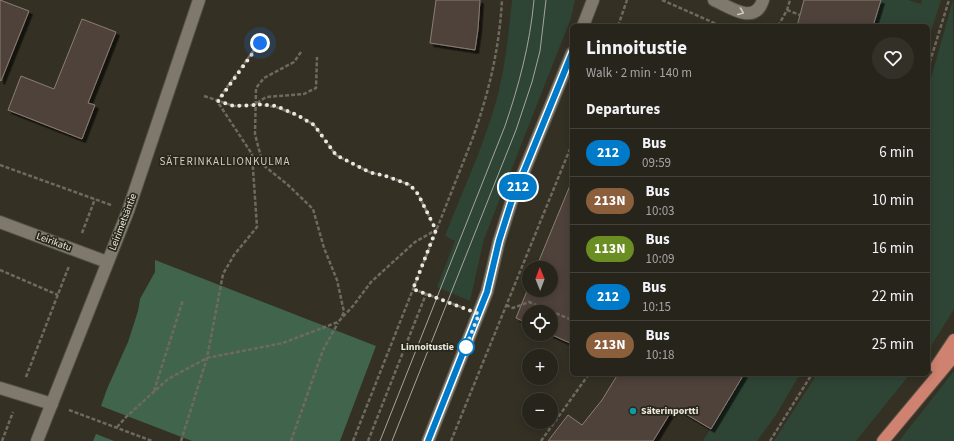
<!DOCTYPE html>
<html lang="en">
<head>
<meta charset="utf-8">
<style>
  body { margin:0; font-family:"Source Sans 3",sans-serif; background:#333028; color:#f1f3f6; height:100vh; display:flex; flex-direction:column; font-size:15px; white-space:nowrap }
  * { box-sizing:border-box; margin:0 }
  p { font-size:13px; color:#a4a4a3 }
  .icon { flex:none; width:22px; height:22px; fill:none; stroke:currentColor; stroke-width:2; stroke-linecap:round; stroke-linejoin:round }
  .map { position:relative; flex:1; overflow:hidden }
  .side { position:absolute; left:570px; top:24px; width:360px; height:352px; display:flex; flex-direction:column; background:#27241b; border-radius:6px; box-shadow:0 2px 10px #0003,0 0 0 1px #43413a }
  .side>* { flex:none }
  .badge { padding:0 8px; border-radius:13px; font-size:14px; line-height:26px }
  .needle { width:26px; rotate:359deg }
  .controls { position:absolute; left:522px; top:261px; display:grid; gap:8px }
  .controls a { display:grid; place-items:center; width:36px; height:36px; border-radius:50%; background:#27241b; box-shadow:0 2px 10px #0003,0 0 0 1px #43413a; font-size:20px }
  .you { position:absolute; width:20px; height:20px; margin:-10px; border:3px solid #fff; border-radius:50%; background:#1a73e8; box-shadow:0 0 0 6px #1a73e833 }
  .map>.badge { position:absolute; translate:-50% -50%; box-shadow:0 0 0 2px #fff }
  h2 { padding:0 16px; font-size:15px; line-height:36px }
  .round { display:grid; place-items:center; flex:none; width:42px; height:42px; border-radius:21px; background:#333028 }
  .headline { display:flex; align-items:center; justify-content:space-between; height:68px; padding:0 16px }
  h1 { font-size:19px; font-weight:700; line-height:30px }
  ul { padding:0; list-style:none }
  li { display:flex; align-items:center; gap:12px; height:48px; padding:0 16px; border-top:1px solid #43413a }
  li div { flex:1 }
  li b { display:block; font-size:15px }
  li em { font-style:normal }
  li .badge { min-width:44px; font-weight:700; text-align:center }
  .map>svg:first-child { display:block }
  .green { fill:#2e4536 }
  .forest { fill:#41644d }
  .building { fill:#4f433b; stroke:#8b7d74; filter:url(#shadow) }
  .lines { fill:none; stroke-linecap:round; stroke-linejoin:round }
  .minor-casing { stroke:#514e44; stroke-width:14 }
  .highway-casing { stroke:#514e44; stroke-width:14 }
  .path { stroke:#6e6a60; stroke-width:2.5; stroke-dasharray:4 2; stroke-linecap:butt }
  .minor { stroke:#7e796c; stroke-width:12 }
  .highway { stroke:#ce826f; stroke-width:12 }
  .tram { stroke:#a7a49b; stroke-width:1 }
  .oneway { stroke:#ceccc2 }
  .line-casing { stroke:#fff; stroke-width:9 }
  .line { stroke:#007ac9; stroke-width:6 }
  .walk { stroke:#e9e7df; stroke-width:4; stroke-dasharray:0 7.2 }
  .stop-dot { fill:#fff; stroke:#007ac9; stroke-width:2 }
  .culture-dot { fill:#0f9aa8; stroke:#2a271b; stroke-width:1.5 }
  .labels { text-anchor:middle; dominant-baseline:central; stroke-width:3.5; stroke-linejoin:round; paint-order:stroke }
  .street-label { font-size:10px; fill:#e9e7df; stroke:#2a271b }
  .stop-label { font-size:10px; font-weight:bold; fill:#e9e7df; stroke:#2a271b; text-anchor:end }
  .poi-label { font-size:10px; font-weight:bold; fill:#e9e7df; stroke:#2a271b; text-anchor:start }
  .neighbourhood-label { font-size:11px; letter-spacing:1px; fill:#d1ccbd; stroke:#2a271b }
</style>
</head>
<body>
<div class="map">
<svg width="954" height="441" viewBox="0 0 954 441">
  <defs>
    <filter id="shadow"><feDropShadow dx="3.5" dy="3.5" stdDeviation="0" flood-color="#0009"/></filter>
  </defs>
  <rect width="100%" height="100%" fill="#343024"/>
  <g class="green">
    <path d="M512,0H575L571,18L484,239L470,301L437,287L455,241L445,236C463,189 487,140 499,90C506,61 509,30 512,0Z"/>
    <polygon points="881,0 908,0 921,4 922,0 941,0 928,41 928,26 873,26"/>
    <polygon points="953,0 954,309 928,351 928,89"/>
    <polygon points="954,371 954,441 899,441"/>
    <polygon points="744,374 800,374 776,415 757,441 703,441"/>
    <polygon points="817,374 910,374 856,441 774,441"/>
  </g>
  <g class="forest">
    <polygon points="155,260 376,346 340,441 192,441 101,406 107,389 128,342 138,311 140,299 155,272"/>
    <polygon points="96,434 114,441 93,441"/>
  </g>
  <g class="building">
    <polygon points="0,0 29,11 1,81 0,80"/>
    <polygon points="436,0 480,0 478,29 475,50 430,43"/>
    <polygon points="804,0 881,0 873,26 797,26"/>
    <polygon points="82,19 116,32 88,103 95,105 82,139 8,110 21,76 54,89"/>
    <polygon points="571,183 572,183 572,344 550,334 551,312 529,312 529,324 516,318 529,286 529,290 551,290 551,268 536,268"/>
    <polygon points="618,374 744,374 711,429 674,407 653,441 548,441 568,415 582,425 602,400"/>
  </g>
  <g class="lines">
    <defs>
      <g id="minor">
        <path d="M714,0C730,7 755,26 763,0"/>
        <polyline points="583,26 593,0"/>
        <polyline points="0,222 107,262"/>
        <polyline points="0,388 52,404"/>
        <polyline points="37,441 128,211 199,0"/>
        <polyline points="428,441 487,292 499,241 511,203 572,53"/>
      </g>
      <g id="highway">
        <polyline points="936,367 954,340"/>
        <polyline points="883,441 954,356"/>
      </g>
    </defs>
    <use href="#minor" class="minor-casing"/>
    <use href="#highway" class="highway-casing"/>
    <g class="path">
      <polyline points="662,0 721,26"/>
      <polyline points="787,10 800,15"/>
      <polyline points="618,26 627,0"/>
      <polyline points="778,26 787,10 790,0"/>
      <polyline points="301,52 294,62 264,78 256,88 255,134 263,165 288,185 313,209 324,248 337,280 344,312 341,318"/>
      <polyline points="928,68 949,0"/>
      <polyline points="204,96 234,106 256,105"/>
      <polyline points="257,103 266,97 304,94 316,88 317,57"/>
      <polyline points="0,165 111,205"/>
      <polyline points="82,233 95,199"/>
      <polyline points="0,270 58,295"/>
      <polyline points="413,289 461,307"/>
      <polyline points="506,305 513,308 529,302 572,320"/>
      <polyline points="26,377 69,266"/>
      <polyline points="154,391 183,300"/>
      <polyline points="69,410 152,441"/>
      <polyline points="117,427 127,416 168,379 207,358 283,343 338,322 353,306 371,282 415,242 436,230 418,194 410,185 389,177 369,172 336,155 314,125 299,116 276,107 256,104"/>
      <polyline points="2,441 13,412"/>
      <polyline points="181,441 207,358 223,274 234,255 257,227 252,154 217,101 259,43"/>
      <polyline points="291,441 323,350 338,323"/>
      <path d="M353,441L472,140C489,92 499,51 502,0"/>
      <polyline points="368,441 426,294"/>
      <polyline points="451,441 572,144"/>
      <polyline points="541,441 589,374"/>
      <polyline points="770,441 812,374"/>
    </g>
    <use href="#minor" class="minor"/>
    <use href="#highway" class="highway"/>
    <g class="tram">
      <path d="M380,441L505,126C519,85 530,44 534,0"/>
      <polyline points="392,441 516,130 532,82 540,51 546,0"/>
    </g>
  </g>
  <defs><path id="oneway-chevron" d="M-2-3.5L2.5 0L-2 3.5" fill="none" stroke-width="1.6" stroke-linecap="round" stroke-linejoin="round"/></defs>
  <use class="oneway" href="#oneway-chevron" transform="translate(741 12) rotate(21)"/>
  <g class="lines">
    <defs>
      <polyline id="line" points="428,441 487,292 499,241 511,203 572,53"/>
    </defs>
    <use href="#line" class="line-casing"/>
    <use href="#line" class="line"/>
    <polyline class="walk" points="260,43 218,101 234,106 256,105 256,104 276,106 299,116 314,125 336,155 369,172 389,177 410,185 418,194 436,230 413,289 479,314 466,347"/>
  </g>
  <circle class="stop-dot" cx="466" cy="347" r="8"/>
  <circle class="culture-dot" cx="633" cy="411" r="4"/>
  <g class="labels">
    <g class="street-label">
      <text transform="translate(123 222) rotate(-69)">Leirimetsäntie</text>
      <text transform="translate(54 242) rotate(20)">Leirikatu</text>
    </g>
    <g class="stop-label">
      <text x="454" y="347">Linnoitustie</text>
    </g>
    <g class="poi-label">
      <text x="641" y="411">Säterinportti</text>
    </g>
    <g class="neighbourhood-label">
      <text x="225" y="161">SÄTERINKALLIONKULMA</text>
    </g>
  </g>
</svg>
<div class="controls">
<a><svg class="needle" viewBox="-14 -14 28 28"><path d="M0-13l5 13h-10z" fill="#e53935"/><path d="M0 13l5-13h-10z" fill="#a4a4a3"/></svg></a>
<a><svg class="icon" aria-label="locate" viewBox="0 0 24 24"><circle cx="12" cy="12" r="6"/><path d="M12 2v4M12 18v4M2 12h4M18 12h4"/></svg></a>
<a>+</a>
<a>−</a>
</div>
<div class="you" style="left:260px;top:43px"></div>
<b class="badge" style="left:518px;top:187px;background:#007ac9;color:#fff">212</b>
<section class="side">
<div class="headline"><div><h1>Linnoitustie</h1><p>Walk · 2 min · 140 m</p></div><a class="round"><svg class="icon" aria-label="heart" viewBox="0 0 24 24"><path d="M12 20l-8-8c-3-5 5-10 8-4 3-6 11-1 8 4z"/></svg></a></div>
<h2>Departures</h2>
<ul>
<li><span class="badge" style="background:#007ac9;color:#fff">212</span><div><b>Bus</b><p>09:59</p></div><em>6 min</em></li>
<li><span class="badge" style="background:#8b5e3c;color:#fff">213N</span><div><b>Bus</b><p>10:03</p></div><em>10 min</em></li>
<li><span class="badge" style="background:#6b8e23;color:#fff">113N</span><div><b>Bus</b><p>10:09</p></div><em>16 min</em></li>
<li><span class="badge" style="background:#007ac9;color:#fff">212</span><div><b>Bus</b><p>10:15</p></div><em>22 min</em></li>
<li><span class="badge" style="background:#8b5e3c;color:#fff">213N</span><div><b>Bus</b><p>10:18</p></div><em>25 min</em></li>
</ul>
</section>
</div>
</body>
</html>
